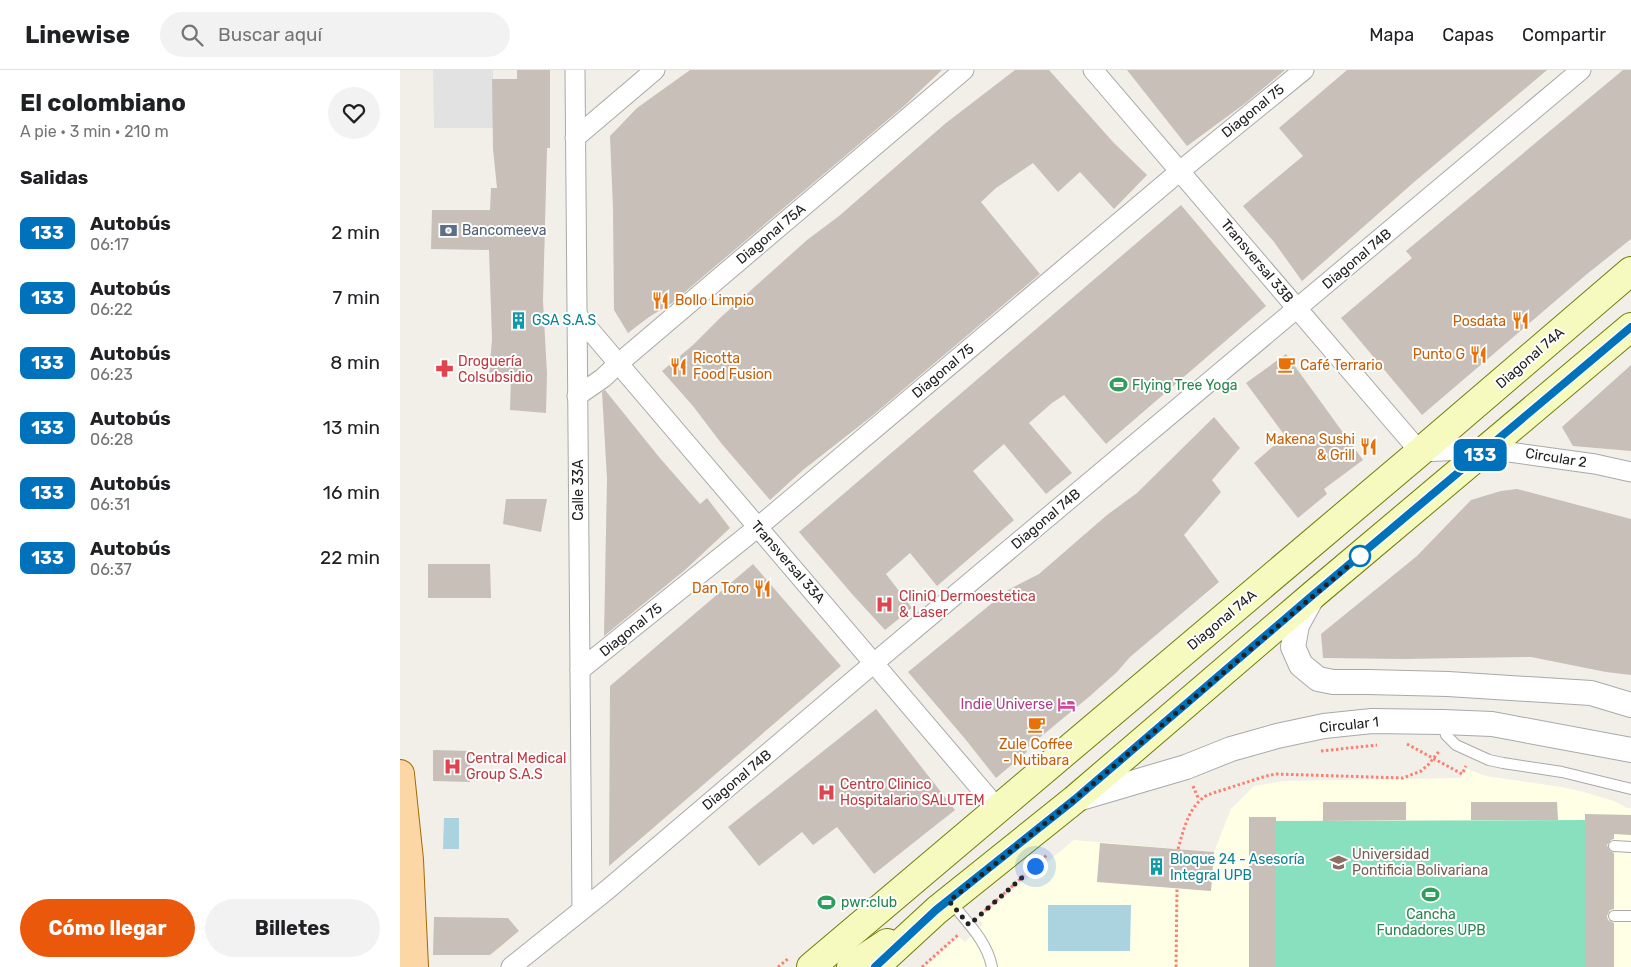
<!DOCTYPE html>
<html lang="es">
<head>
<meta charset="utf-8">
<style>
  body { margin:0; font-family:Rubik,sans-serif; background:#f2f2f2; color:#202124; height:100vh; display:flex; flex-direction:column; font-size:19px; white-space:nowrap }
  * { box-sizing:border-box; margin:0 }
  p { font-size:16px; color:#757577 }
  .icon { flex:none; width:28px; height:28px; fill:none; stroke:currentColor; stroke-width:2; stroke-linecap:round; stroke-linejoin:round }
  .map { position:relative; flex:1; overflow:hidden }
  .panel { display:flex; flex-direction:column; background:#fff; width:400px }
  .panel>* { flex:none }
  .badge { padding:0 10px; border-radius:8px; font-size:18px; line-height:32px }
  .you { position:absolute; width:25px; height:25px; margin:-12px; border:4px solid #fff; border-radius:50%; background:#1a73e8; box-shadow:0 0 0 8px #1a73e833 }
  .map>.badge { position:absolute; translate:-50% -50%; box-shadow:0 0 0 2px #fff }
  h2 { padding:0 20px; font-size:19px; line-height:45px }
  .round { display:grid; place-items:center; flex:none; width:52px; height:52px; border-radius:26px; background:#f2f2f2 }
  .head { display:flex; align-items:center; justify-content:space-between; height:85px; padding:0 20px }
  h1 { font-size:24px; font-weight:700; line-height:38px }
  .primary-button { display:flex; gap:10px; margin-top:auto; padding:10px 20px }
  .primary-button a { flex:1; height:58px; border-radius:30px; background:#ea580c; color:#fff; font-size:20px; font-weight:700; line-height:58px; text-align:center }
  .primary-button a+a { background:#f2f2f2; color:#202124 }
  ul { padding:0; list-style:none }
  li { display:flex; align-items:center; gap:15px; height:65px; padding:0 20px }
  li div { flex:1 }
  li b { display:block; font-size:19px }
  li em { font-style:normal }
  li .badge { min-width:55px; font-weight:700; text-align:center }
  header { display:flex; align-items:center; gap:30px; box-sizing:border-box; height:70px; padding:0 25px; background:#fff; border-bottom:1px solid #e0e0e0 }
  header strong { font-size:24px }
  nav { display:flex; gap:28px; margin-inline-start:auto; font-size:18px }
  .search { width:350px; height:45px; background:#f2f2f2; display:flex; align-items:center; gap:12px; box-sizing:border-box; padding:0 18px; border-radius:28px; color:#757577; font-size:19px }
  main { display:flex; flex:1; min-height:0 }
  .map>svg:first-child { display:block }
  .education { fill:#ffffe5 }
  .pitch { fill:#88e0be }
  .parking { fill:#e2e2e2 }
  .water { fill:#aad3df }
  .building { fill:#c7bfb8 }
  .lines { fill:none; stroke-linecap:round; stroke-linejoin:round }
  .service-casing { stroke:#a9a9a9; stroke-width:12 }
  .minor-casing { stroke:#a9a9a9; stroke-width:21 }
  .tertiary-casing { stroke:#a9a9a9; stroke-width:26 }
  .secondary-casing { stroke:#707d05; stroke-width:30 }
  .primary-casing { stroke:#a06b00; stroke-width:30 }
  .path { stroke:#fa8072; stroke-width:3; stroke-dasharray:2.5 2.5; stroke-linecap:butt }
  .service { stroke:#fff; stroke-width:10 }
  .minor { stroke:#fff; stroke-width:19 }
  .tertiary { stroke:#fff; stroke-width:24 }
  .secondary { stroke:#f7fabf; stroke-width:28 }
  .primary { stroke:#fcd6a4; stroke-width:28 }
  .line-casing { stroke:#fff; stroke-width:11 }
  .line { stroke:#0072bc; stroke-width:8 }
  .walk { stroke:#222; stroke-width:5; stroke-dasharray:0 9 }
  .stop-dot { fill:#fff; stroke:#0072bc; stroke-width:2.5 }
  .labels { text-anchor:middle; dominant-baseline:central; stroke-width:4; stroke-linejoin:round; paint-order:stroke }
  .street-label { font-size:14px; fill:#222; stroke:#fff }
  .service-label { font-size:14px; fill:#4e5e75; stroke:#fff; text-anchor:start }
  .food-label { font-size:14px; fill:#c56008; stroke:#fff; text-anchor:end }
  .culture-label { font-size:14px; fill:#0d838f; stroke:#fff; text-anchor:start }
  .health-label { font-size:14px; fill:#be3a42; stroke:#fff; text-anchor:start }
  .leisure-label { font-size:14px; fill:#27864d; stroke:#fff; text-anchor:start }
  .hotel-label { font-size:14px; fill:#b23c85; stroke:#fff; text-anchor:end }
  .education-label { font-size:14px; fill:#785e54; stroke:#fff; text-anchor:start }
</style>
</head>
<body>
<header>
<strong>Linewise</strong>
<div class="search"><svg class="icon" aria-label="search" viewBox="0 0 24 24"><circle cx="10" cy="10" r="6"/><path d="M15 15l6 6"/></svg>Buscar aquí</div>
<nav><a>Mapa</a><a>Capas</a><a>Compartir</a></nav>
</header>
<main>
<section class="panel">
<div class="head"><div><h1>El colombiano</h1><p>A pie · 3 min · 210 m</p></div><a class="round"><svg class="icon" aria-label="heart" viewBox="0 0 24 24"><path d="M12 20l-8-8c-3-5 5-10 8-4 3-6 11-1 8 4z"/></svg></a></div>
<h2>Salidas</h2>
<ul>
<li><span class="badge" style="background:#0072bc;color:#fff">133</span><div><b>Autobús</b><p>06:17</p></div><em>2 min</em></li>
<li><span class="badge" style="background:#0072bc;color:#fff">133</span><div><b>Autobús</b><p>06:22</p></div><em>7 min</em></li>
<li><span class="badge" style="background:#0072bc;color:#fff">133</span><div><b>Autobús</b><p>06:23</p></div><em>8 min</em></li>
<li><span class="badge" style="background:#0072bc;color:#fff">133</span><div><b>Autobús</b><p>06:28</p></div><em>13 min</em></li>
<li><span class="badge" style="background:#0072bc;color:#fff">133</span><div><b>Autobús</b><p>06:31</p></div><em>16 min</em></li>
<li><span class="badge" style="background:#0072bc;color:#fff">133</span><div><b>Autobús</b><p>06:37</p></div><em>22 min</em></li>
</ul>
<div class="primary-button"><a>Cómo llegar</a><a>Billetes</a></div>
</section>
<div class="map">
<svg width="1231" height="897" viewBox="0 0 1231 897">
  <rect width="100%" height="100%" fill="#f2efe9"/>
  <polygon class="education" points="1067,699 1086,706 1161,717 1184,722 1214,731 1227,738 1231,738 1231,897 525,897 559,867 565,872 583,854 578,849 674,770 814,782 831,739 854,716 883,711 1061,708"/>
  <polygon class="pitch" points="1185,750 1185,897 876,897 876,751"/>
  <polygon class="parking" points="33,0 93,0 93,58 34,58"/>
  <g class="water">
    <polygon points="44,748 59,748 59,779 43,779"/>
    <polygon points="648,835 731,835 730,881 648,881"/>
  </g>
  <g class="building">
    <polygon points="117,0 150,0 150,78 147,78 143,231 147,304 146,343 110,340 111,305 89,306 92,269 89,180 31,179 32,140 90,140 91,118 97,118 93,79 92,9 117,9"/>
    <polygon points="290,0 542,0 504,36 272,233 249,247 228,263 214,240 213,139 210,66 237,38"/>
    <polygon points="615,0 649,0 713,72 747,105 714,139 680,102 658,122 633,93 596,118 581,132 640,204 472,346 403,400 370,430 321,373 293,336 262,301 293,275 320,248 407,170 439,146 546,53"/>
    <polygon points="727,0 885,0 847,32 787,76"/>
    <polygon points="947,0 1147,0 1013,113 902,211 874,172 843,136 903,86 879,58"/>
    <polygon points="1223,0 1231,0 1231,169 1187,204 1022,345 941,248 1012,188 1006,181"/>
    <polygon points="781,135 866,236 706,374 664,325 652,333 629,353 672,403 646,424 604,374 573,401 614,450 537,516 510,483 486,504 512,538 485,560 452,524 399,462"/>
    <polygon points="886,284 963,390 924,419 927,424 898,448 854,393 885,366 846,313"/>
    <polygon points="1231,295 1231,381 1173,376 1162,357"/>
    <polygon points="205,320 259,387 300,434 307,428 330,458 285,500 204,566 207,409 202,322"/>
    <polygon points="814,347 840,378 812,410 821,422 784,465 819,512 730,587 717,602 690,626 626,679 627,682 596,708 566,670 508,602 608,520 639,504 707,445 737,423"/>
    <polygon points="1117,419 1231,449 1231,605 1206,602 1131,587 1004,589 923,588 921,564 1017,486 1071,430 1101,421"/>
    <polygon points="106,429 147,429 141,462 103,454"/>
    <polygon points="28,494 90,494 91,528 28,528"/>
    <polygon points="353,494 441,596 209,796 210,616"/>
    <polygon points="476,639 555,740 474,804 437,757 413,775 402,762 359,796 328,757"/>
    <polygon points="33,680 71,681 70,712 33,711"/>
    <polygon points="923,732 1006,732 1006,750 923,751"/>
    <polygon points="1071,732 1157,732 1158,750 1071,750"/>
    <polygon points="1185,744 1231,745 1231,765 1214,764 1214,769 1211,770 1207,775 1210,781 1214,783 1214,839 1210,840 1207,846 1208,850 1214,853 1214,897 1185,897"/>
    <rect x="849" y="747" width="27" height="150"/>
    <polygon points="700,773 814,782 811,821 697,812"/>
    <polygon points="34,847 108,848 119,861 90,885 33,885"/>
  </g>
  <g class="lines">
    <defs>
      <g id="service">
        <polyline points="1043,653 1046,665 1056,675 1089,690 1103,693 1162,702 1231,719"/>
        <polyline points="1214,776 1231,777"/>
        <path d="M550,831C566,851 587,871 592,897"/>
        <polyline points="1214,846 1231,846"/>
      </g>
      <g id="minor">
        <polyline points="175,0 182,839"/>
        <polyline points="693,0 1020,382 1088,379 1195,394 1231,402"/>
        <polyline points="175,68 255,0"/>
        <polyline points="177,245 598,739"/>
        <polyline points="177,326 203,308 219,293 564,0"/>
        <polyline points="180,600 358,457 780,101 904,0"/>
        <polyline points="111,897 207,820 474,593 1181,0"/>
      </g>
      <g id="tertiary">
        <polyline points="912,528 897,555 893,577 901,595 918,609 933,612 968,612 1048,614 1191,623 1231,635"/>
        <polyline points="674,730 786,697 831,679 877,666 924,656 972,651 1043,652 1092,654 1231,680"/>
      </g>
      <g id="secondary">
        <polyline points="411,897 1021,381 1231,201"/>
        <polyline points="451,897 487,873"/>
        <polyline points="475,897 537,840 674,730 914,524 1231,257"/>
      </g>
      <polyline id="primary" points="0,704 9,790 14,897"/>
    </defs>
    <use href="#service" class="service-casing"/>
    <use href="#minor" class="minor-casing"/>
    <use href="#tertiary" class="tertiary-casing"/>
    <use href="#secondary" class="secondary-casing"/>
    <use href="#primary" class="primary-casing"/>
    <g class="path">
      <polyline points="1007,674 1062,704 1066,696"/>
      <polyline points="921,681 977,675"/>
      <polyline points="793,716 799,730"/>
      <path d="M778,779C784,759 788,737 807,725L866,706L876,704L1003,708L1021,701L1029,694L1040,680"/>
      <polyline points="581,844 647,785"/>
      <polyline points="378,897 389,888"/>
      <polyline points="522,897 558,865"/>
      <polyline points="776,897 777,818"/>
    </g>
    <use href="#service" class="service"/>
    <use href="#minor" class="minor"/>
    <use href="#tertiary" class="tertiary"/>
    <use href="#secondary" class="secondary"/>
    <use href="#primary" class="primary"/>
  </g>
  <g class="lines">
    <defs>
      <polyline id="line" points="475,897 536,840 674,730 914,524 1231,257"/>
    </defs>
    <use href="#line" class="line-casing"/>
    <use href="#line" class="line"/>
    <polyline class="walk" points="635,796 569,855 549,831 674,730 960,486"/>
  </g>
  <defs>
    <symbol id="bank-bare" viewBox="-9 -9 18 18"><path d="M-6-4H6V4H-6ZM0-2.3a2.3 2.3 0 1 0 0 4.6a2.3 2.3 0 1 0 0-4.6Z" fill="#5c6f8a" stroke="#fff" stroke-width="2.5" paint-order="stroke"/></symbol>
    <symbol id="restaurant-bare" viewBox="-9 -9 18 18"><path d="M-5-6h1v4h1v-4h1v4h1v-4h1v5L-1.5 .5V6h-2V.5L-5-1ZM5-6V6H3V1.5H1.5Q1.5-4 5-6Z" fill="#e8710a" stroke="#fff" stroke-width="2.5" paint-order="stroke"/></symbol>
    <symbol id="building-bare" viewBox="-9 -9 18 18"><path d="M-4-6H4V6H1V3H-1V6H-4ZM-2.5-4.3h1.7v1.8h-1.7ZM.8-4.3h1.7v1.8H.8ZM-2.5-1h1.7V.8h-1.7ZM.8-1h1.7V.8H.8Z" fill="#0f9aa8" stroke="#fff" stroke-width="2.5" paint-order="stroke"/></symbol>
    <symbol id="cafe-bare" viewBox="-9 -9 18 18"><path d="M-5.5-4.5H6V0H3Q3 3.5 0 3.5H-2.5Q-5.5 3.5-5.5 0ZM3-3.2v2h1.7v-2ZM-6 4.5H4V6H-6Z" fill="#e8710a" stroke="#fff" stroke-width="2.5" paint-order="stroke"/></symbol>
    <symbol id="pharmacy-bare" viewBox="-9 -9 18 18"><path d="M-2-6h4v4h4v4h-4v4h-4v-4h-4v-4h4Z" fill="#e0444e" stroke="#fff" stroke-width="2.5" paint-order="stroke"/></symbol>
    <symbol id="stadium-bare" viewBox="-9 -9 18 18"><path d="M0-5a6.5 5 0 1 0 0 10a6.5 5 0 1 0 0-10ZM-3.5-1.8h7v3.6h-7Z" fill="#2e9e5b" stroke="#fff" stroke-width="2.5" paint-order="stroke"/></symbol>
    <symbol id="hospital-bare" viewBox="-9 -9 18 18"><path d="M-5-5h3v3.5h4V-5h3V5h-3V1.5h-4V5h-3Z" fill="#e0444e" stroke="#fff" stroke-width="2.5" paint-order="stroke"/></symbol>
    <symbol id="hotel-bare" viewBox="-9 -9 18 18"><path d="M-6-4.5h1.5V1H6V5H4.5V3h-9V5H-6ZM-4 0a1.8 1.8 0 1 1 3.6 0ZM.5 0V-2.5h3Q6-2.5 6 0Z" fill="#d1479c" stroke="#fff" stroke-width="2.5" paint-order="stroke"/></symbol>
    <symbol id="university-bare" viewBox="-9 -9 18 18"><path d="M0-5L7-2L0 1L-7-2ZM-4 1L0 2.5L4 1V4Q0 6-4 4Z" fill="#8d6e63" stroke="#fff" stroke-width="2.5" paint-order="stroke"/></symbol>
  </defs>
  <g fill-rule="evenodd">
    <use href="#bank-bare" x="36" y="148" width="25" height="25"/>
    <use href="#restaurant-bare" x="248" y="218" width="25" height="25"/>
    <use href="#building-bare" x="106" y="238" width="25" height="25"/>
    <use href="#restaurant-bare" x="1108" y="238" width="25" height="25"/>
    <use href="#restaurant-bare" x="1066" y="272" width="25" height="25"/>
    <use href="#cafe-bare" x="874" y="282" width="25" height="25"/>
    <use href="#restaurant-bare" x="266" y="284" width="25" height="25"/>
    <use href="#pharmacy-bare" x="32" y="286" width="25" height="25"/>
    <use href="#stadium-bare" x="706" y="302" width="25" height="25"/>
    <use href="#restaurant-bare" x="956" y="364" width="25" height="25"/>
    <use href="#restaurant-bare" x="350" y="506" width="25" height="25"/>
    <use href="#hospital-bare" x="472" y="522" width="25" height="25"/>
    <use href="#hotel-bare" x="654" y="622" width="25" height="25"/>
    <use href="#cafe-bare" x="624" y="642" width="25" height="25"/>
    <use href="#hospital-bare" x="40" y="684" width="25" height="25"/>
    <use href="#hospital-bare" x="414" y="710" width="25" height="25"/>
    <use href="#university-bare" x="926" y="780" width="25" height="25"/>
    <use href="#building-bare" x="744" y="784" width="25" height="25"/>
    <use href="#stadium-bare" x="1018" y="812" width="25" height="25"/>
    <use href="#stadium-bare" x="414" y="820" width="25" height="25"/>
  </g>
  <circle class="stop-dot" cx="960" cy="486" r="10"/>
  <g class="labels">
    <g class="street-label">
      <text transform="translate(853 41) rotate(-39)">Diagonal 75</text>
      <text transform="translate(371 164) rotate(-40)">Diagonal 75A</text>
      <text transform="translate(957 189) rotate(-40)">Diagonal 74B</text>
      <text transform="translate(857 191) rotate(50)">Transversal 33B</text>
      <text transform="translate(1130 288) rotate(-41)">Diagonal 74A</text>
      <text transform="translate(543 301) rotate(-40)">Diagonal 75</text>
      <text transform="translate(1156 388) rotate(9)">Circular 2</text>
      <text transform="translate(178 420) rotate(-90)">Calle 33A</text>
      <text transform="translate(646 449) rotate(-40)">Diagonal 74B</text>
      <text transform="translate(388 492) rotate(49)">Transversal 33A</text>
      <text transform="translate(822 550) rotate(-40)">Diagonal 74A</text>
      <text transform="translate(231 560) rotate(-39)">Diagonal 75</text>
      <text transform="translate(949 655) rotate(-6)">Circular 1</text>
      <text transform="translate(337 710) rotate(-40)">Diagonal 74B</text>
    </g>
    <g class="service-label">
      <text x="62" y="160">Bancomeeva</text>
    </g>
    <g class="food-label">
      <text x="275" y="230" text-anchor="start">Bollo Limpio</text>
      <text x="1106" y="251">Posdata</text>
      <text x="1065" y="284">Punto G</text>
      <text x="293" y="288" text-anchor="start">Ricotta<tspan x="293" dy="16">Food Fusion</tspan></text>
      <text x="900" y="295" text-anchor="start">Café Terrario</text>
      <text x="955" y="369">Makena Sushi<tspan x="955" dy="16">&amp; Grill</tspan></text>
      <text x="349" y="518">Dan Toro</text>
      <text x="636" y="674" text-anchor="middle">Zule Coffee<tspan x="636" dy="16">- Nutibara</tspan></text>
    </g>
    <g class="culture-label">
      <text x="132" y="250">GSA S.A.S</text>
      <text x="770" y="789">Bloque 24 - Asesoría<tspan x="770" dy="16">Integral UPB</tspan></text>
    </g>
    <g class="health-label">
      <text x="58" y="291">Droguería<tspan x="58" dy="16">Colsubsidio</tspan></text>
      <text x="499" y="526">CliniQ Dermoestetica<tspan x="499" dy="16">&amp; Laser</tspan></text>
      <text x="66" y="688">Central Medical<tspan x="66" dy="16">Group S.A.S</tspan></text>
      <text x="440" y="714">Centro Clinico<tspan x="440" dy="16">Hospitalario SALUTEM</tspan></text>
    </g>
    <g class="leisure-label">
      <text x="732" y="315">Flying Tree Yoga</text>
      <text x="441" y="832">pwr:club</text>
      <text x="1031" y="844" text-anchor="middle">Cancha<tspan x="1031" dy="16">Fundadores UPB</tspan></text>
    </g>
    <g class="hotel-label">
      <text x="653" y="634">Indie Universe</text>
    </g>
    <g class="education-label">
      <text x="952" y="784">Universidad<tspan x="952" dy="16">Pontificia Bolivariana</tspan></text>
    </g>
  </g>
</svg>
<div class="you" style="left:635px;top:796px"></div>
<b class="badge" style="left:1080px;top:385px;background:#0072bc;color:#fff">133</b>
</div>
</main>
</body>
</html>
